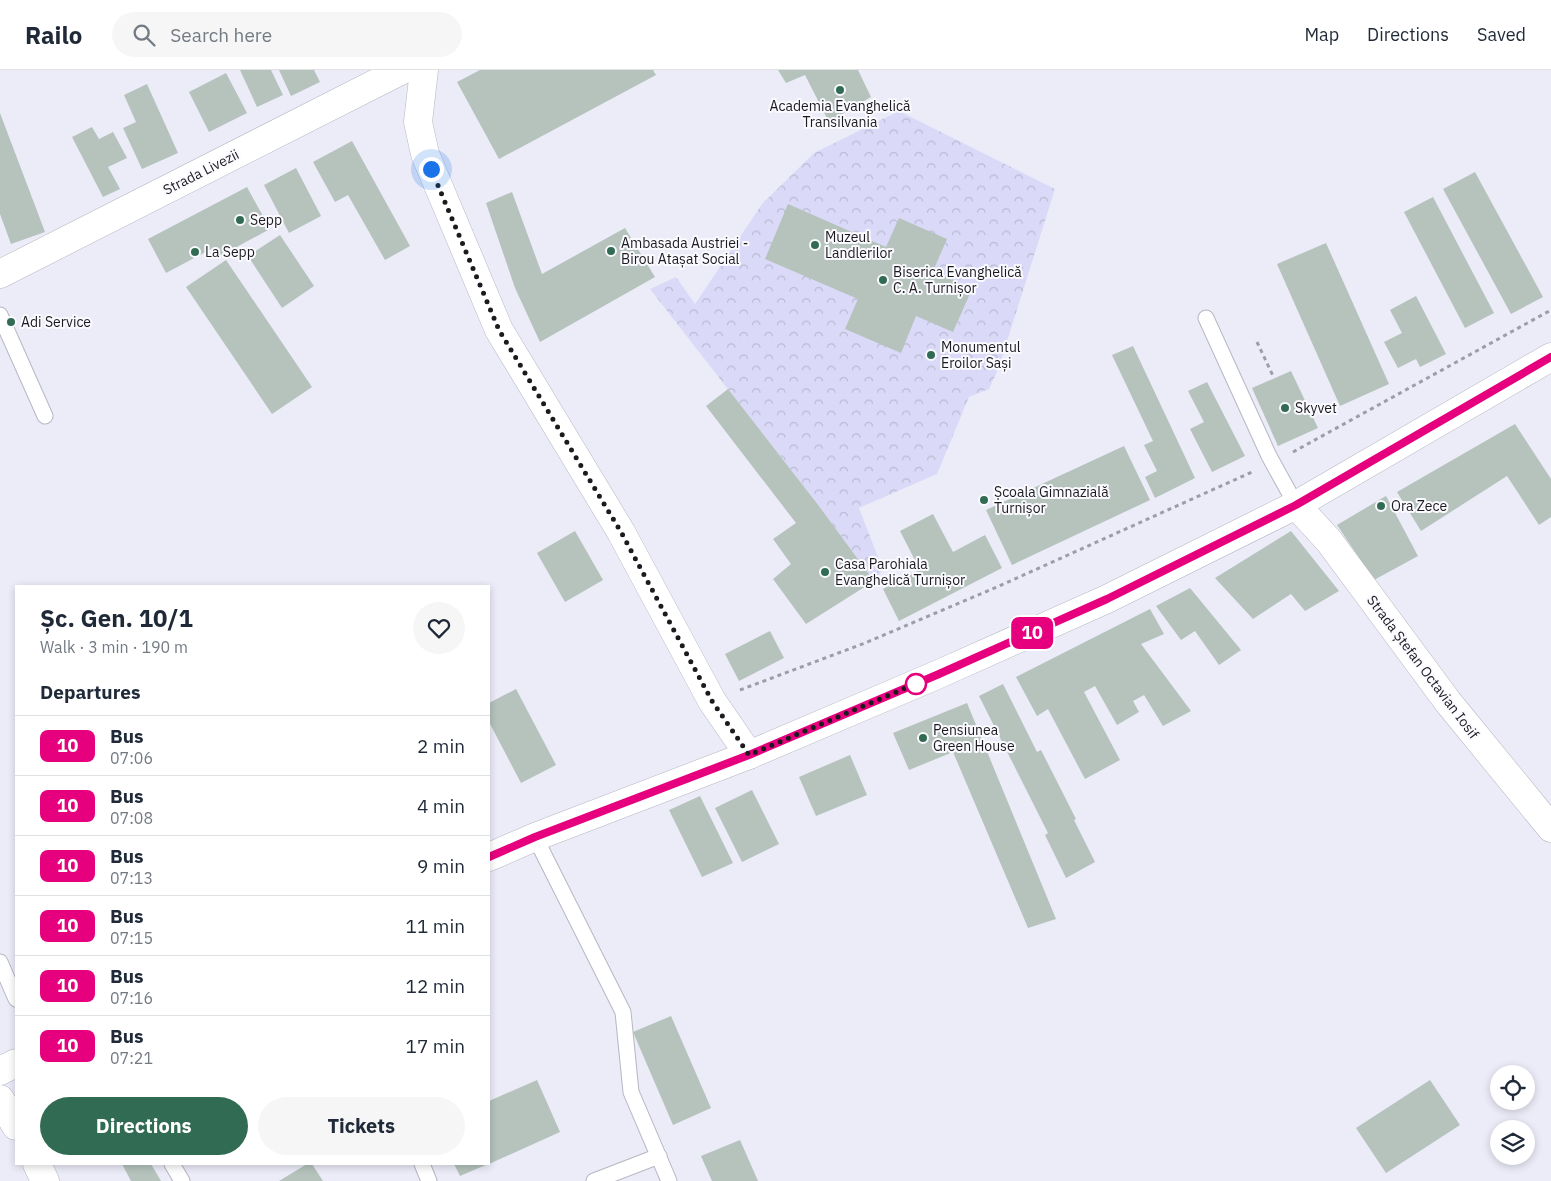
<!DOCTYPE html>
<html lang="en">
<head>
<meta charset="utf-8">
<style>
  body { margin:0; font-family:"IBM Plex Sans",sans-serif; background:#f6f6f7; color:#1f2937; height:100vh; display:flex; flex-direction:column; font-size:19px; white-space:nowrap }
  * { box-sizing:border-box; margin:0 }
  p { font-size:16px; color:#747a83 }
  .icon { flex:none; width:28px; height:28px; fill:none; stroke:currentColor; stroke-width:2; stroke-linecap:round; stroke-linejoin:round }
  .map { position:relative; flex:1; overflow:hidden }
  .details { position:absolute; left:15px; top:515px; width:475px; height:580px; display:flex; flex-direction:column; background:#fff; border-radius:0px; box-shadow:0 2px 8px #0003 }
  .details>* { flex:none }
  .badge { padding:0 10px; border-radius:8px; font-size:18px; line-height:32px }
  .tools { position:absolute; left:1490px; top:995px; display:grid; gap:10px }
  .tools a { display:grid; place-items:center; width:45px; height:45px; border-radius:50%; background:#fff; box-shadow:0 2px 8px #0003; font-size:25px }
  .you { position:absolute; width:25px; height:25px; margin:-12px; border:4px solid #fff; border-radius:50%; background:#1a73e8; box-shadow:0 0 0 8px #1a73e833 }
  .map>.badge { position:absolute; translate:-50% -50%; box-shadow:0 0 0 2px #fff }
  h2 { padding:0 25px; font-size:19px; line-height:45px }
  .round { display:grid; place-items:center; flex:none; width:52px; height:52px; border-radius:26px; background:#f6f6f7 }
  .overview { display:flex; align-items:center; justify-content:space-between; height:85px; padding:0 25px }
  h1 { font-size:24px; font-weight:700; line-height:38px }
  .primary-button { display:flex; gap:10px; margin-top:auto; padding:10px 25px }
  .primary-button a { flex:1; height:58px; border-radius:30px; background:#326b54; color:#fff; font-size:20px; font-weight:700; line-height:58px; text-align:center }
  .primary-button a+a { background:#f6f6f7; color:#1f2937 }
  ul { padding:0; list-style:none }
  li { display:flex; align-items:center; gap:15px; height:60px; padding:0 25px; border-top:1px solid #e0e1e3 }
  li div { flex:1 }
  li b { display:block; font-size:19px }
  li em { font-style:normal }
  li .badge { min-width:55px; font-weight:700; text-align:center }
  header { display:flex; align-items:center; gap:30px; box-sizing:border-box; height:70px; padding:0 25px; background:#fff; border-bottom:1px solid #e0e1e3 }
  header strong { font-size:24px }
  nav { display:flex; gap:28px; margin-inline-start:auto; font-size:18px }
  .search { width:350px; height:45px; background:#f6f6f7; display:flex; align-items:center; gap:12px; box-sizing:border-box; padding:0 18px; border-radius:28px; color:#747a83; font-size:19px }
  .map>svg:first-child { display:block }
  .park { fill:url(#park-crowns) }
  .building { fill:#b5c3bc }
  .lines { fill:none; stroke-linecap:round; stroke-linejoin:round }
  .service-casing { stroke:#b6b7c3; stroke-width:17 }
  .minor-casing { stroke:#b6b7c3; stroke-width:29 }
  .tertiary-casing { stroke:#b6b7c3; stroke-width:29 }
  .path { stroke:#9c9da6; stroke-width:3; stroke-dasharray:4 4; stroke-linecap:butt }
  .service { stroke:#fff; stroke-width:15 }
  .minor { stroke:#fff; stroke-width:28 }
  .tertiary { stroke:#fff; stroke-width:28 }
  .line-casing { stroke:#fff; stroke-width:11 }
  .line { stroke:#e6007e; stroke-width:8 }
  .walk { stroke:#1b1b1f; stroke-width:5; stroke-dasharray:0 9 }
  .poi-dot { fill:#326b54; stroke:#fafaff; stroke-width:2 }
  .stop-dot { fill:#fff; stroke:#e6007e; stroke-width:2.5 }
  .labels { text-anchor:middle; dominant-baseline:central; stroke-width:4; stroke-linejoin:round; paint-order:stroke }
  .poi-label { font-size:14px; fill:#1b1b1f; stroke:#fafaff; text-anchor:start }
  .street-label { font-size:14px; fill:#1b1b1f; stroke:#fafaff }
</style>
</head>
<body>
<header>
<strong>Railo</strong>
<div class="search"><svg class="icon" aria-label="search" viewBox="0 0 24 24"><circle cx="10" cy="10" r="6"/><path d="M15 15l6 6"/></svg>Search here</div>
<nav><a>Map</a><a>Directions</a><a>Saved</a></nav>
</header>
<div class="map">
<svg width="1551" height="1111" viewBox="0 0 1551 1111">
  <defs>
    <pattern id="park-crowns" width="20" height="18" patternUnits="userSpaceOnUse" patternTransform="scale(1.25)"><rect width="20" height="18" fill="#dadaf8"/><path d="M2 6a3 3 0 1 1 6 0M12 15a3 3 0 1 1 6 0" fill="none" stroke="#babad4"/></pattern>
  </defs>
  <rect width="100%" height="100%" fill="#ebecf8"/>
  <polygon class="park" points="899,41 1055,119 999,297 989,319 969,327 937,404 859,438 883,500 874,511 819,436 650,219 676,207 695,234 762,134 814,83"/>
  <g class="building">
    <polygon points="240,0 271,0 283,25 257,37"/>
    <polygon points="279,0 314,0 320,12 291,26"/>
    <polygon points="480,0 653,0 656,5 499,89 457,12"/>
    <polygon points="778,0 858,0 871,27 829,52 805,5 786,13"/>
    <polygon points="226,3 247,43 209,62 189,22"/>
    <polygon points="147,14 178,83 142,99 123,58 136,52 124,25"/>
    <polygon points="0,43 45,162 11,174 0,144"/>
    <polygon points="92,57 99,69 113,62 127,88 108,97 120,119 103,127 72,67"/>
    <polygon points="352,71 410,176 385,190 348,125 335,132 313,92"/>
    <polygon points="296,98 321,146 289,163 264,115"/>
    <polygon points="1475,102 1543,227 1511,244 1443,119"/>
    <polygon points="247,117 270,159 220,186 215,177 166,203 148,169"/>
    <polygon points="512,122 542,204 625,158 655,207 540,272 515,218 486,133"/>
    <polygon points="1433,127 1494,243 1465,258 1404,142"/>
    <polygon points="788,134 886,177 899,148 947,169 933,201 972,219 953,262 916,246 901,283 845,259 858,229 765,189"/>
    <polygon points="280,165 314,216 282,238 248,186"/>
    <polygon points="1326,173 1389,314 1340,336 1277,194"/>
    <polygon points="226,190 312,317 272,344 186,217"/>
    <polygon points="1416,226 1446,284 1420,297 1416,289 1398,298 1384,272 1402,263 1390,240"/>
    <polygon points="1133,276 1195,408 1155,428 1145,407 1157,401 1144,375 1153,371 1112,285"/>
    <polygon points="1291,301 1318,358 1278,376 1252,318"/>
    <polygon points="1207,312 1245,386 1212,402 1190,359 1204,352 1188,321"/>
    <polygon points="728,319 819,436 874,511 806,554 773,509 791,494 773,469 796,453 706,336"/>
    <polygon points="1515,354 1551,409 1551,447 1539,455 1507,406 1421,461 1397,422"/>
    <polygon points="1124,376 1150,430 1012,495 986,440"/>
    <polygon points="1386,426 1418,486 1374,510 1337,455"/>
    <polygon points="933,444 953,482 985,465 1002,498 899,551 883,519 920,500 900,461"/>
    <polygon points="575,461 603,510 565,532 537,483"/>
    <polygon points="1291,461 1339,521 1305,541 1291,524 1253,549 1215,508"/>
    <polygon points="1190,518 1241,580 1219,595 1195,561 1181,570 1156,536"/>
    <polygon points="1150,539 1164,564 1141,574 1191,641 1163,656 1144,625 1133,631 1139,642 1117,655 1095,616 1084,622 1120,690 1085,709 1048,639 1037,646 1016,607"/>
    <polygon points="770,561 784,588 739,611 725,584"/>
    <polygon points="1003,614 1037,682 1041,680 1076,749 1074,750 1095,792 1066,808 1045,765 1048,763 979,626"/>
    <polygon points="516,619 556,695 521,713 489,652 489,633"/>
    <polygon points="967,633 1056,849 1028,858 953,682 909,700 893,663"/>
    <polygon points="850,685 867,725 816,746 799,707"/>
    <polygon points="752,720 779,774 742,792 715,738"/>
    <polygon points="700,726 733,793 702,807 669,740"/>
    <polygon points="671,946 711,1038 673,1055 633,962"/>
    <polygon points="537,1010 560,1062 489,1094 489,1031"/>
    <polygon points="1430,1010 1460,1055 1386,1103 1356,1058"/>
    <polygon points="740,1070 758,1111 712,1111 701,1086"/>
    <polygon points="122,1094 151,1094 161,1111 131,1111"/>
    <polygon points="307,1094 312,1094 323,1111 279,1111"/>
    <polygon points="454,1094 488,1094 460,1106"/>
  </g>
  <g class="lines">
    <defs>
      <g id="service">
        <polyline points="0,245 45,346"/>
        <polyline points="1206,248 1269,386 1296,435"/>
        <polyline points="535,767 623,942 631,1022 669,1111"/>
        <polyline points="0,892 16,929"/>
        <polyline points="172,1094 182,1111"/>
        <polyline points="422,1094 429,1111"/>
        <polyline points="594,1111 659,1086"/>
      </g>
      <g id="minor">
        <polyline points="424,0 418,52 425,84 499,260 621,462 712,631 749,685"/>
        <polyline points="0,204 402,0"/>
        <polyline points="1296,435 1329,471 1448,632 1551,758"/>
        <polyline points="0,1029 16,1056"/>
        <polyline points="37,1094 45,1111"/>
      </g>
      <g id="tertiary">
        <polyline points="489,787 535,767 749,685 939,604 1107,529 1296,435 1551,287"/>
        <polyline points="0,1001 16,993"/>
      </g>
    </defs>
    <use href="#service" class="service-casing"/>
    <use href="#minor" class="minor-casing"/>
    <use href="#tertiary" class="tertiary-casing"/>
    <g class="path">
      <polyline points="1257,272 1274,308"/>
      <polyline points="1293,382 1551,240"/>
      <polyline points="740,620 865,573 997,517 1252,402"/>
    </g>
    <use href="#service" class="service"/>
    <use href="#minor" class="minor"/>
    <use href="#tertiary" class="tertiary"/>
  </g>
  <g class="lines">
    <defs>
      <polyline id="line" points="489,787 535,767 749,685 939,604 1107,529 1296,435 1551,287"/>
    </defs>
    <use href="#line" class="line-casing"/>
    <use href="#line" class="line"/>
    <polyline class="walk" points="431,99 499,260 621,462 712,631 749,685 922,611 916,614"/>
  </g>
  <g class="poi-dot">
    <circle cx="840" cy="20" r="5"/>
    <circle cx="240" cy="150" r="5"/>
    <circle cx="815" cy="175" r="5"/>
    <circle cx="611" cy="181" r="5"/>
    <circle cx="195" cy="182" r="5"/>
    <circle cx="883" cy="210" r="5"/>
    <circle cx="11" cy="252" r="5"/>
    <circle cx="931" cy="285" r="5"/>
    <circle cx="1285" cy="338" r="5"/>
    <circle cx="984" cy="430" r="5"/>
    <circle cx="1381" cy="436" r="5"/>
    <circle cx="825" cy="502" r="5"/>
    <circle cx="923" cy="668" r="5"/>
  </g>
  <circle class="stop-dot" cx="916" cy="614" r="10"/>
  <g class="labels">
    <g class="poi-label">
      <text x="840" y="36" text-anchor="middle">Academia Evanghelică<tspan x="840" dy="16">Transilvania</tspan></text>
      <text x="250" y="150">Sepp</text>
      <text x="825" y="167">Muzeul<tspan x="825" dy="16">Landlerilor</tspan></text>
      <text x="621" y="173">Ambasada Austriei -<tspan x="621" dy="16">Birou Atașat Social</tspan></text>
      <text x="205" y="182">La Sepp</text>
      <text x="893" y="202">Biserica Evanghelică<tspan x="893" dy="16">C. A. Turnișor</tspan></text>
      <text x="21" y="252">Adi Service</text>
      <text x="941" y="277">Monumentul<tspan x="941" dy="16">Eroilor Sași</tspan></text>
      <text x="1295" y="338">Skyvet</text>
      <text x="994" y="422">Școala Gimnazială<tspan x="994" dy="16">Turnișor</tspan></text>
      <text x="1391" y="436">Ora Zece</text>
      <text x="835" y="494">Casa Parohiala<tspan x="835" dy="16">Evanghelică Turnișor</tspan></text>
      <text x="933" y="660">Pensiunea<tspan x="933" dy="16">Green House</tspan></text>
    </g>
    <g class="street-label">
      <text transform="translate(201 102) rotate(-27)">Strada Livezii</text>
      <text transform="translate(1423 597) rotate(53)">Strada Ștefan Octavian Iosif</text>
    </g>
  </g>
</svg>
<div class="tools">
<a><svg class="icon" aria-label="locate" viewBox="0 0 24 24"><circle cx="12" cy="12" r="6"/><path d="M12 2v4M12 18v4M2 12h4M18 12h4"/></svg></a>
<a><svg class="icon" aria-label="layers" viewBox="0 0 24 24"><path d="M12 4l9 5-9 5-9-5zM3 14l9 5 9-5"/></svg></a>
</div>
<div class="you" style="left:431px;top:99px"></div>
<b class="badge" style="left:1032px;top:563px;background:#e6007e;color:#fff">10</b>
<section class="details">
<div class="overview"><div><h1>Șc. Gen. 10/1</h1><p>Walk · 3 min · 190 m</p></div><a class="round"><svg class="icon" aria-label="heart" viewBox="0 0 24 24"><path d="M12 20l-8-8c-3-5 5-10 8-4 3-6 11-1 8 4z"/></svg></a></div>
<h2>Departures</h2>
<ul>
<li><span class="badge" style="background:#e6007e;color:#fff">10</span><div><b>Bus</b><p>07:06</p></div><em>2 min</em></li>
<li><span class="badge" style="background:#e6007e;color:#fff">10</span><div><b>Bus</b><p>07:08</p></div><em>4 min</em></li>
<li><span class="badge" style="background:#e6007e;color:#fff">10</span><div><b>Bus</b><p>07:13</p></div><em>9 min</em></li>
<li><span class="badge" style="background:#e6007e;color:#fff">10</span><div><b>Bus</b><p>07:15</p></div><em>11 min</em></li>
<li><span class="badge" style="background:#e6007e;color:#fff">10</span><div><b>Bus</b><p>07:16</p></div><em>12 min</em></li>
<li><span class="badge" style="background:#e6007e;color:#fff">10</span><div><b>Bus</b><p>07:21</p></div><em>17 min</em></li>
</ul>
<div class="primary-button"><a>Directions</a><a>Tickets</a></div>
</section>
</div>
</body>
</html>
